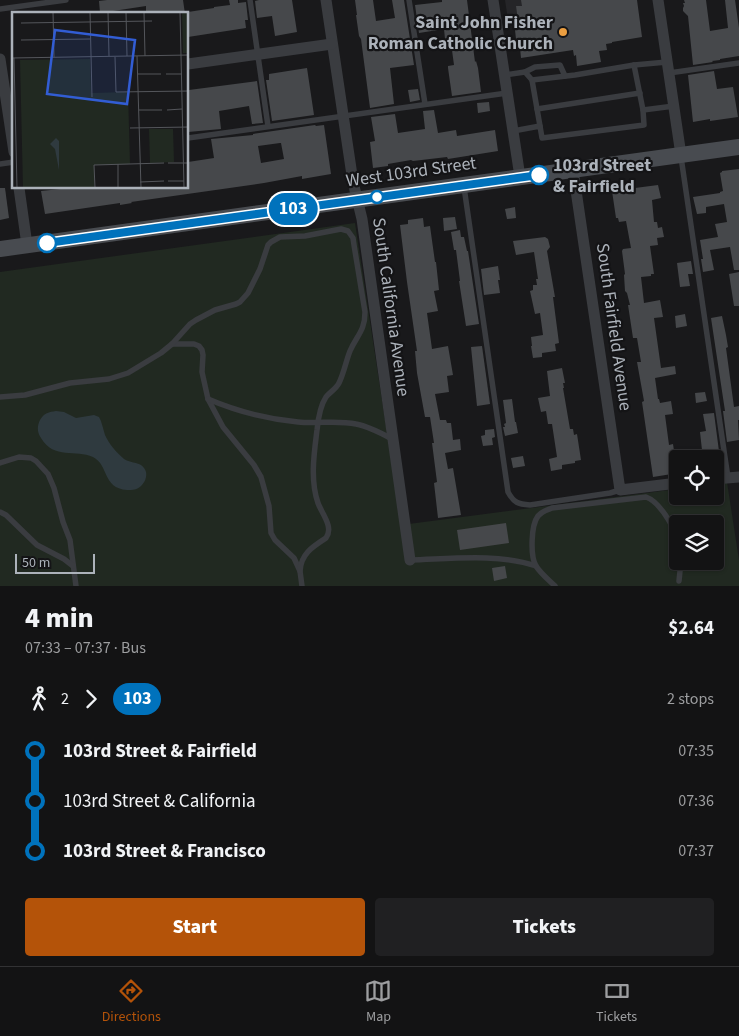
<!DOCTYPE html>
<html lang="en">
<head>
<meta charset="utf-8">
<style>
  body { margin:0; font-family:"Source Sans 3",sans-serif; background:#202022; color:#f1f3f6; height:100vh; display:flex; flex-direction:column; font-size:19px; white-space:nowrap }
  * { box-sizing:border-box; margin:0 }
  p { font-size:16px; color:#9d9ea0 }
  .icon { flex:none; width:28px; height:28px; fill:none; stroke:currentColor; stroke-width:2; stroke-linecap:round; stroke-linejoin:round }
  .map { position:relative; height:586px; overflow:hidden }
  .details { display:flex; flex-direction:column; background:#131314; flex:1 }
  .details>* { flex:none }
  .badge { padding:0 10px; border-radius:16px; font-size:18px; line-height:32px }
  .tools { position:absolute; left:669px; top:450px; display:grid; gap:10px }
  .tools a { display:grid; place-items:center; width:55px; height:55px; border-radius:5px; background:#131314; box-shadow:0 1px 4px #0004,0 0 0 1px #323234; font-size:25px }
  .scale { position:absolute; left:15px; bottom:12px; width:80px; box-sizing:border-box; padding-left:5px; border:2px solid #acb2ba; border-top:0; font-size:14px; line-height:18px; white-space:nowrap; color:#acb2ba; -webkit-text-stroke:4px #141416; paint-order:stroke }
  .map>.badge { position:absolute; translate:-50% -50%; box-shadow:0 0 0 2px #fff }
  .legs { display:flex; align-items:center; gap:8px; height:55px; padding:0 25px; font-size:16px }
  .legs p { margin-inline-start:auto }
  .summary { display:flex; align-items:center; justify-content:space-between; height:85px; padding:0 25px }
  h1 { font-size:28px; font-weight:800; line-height:38px }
  .cta { display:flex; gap:10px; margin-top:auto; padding:10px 25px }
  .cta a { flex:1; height:58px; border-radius:5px; background:#b45309; color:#fff; font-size:20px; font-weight:800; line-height:58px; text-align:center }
  .cta a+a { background:#202022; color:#f1f3f6 }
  ul { padding:0 25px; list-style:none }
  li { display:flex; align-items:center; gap:18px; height:50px; font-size:19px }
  li i { display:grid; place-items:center; width:8px; height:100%; margin:0 6px; background:currentColor }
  li i::after { content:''; width:12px; height:12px; margin:-6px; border:4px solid; border-radius:50%; background:#131314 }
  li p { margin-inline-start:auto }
  li:first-child i { background:linear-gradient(#0000 50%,currentColor 0) }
  li:last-child i { background:linear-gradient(currentColor 50%,#0000 0) }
  .dock { display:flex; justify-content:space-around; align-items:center; height:70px; border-top:1px solid #323234; background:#131314; font-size:14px; color:#9d9ea0 }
  .dock a { display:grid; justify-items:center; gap:2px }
  .dock .current { color:#b45309 }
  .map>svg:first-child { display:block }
  .built { fill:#252528 }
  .green { fill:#212921; fill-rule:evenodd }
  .water { fill:#2f3a3f }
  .building { fill:#46484b; fill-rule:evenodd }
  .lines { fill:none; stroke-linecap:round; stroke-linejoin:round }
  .lane { stroke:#3a3c40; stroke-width:5.5 }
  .street { stroke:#3a3c40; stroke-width:11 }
  .secondary { stroke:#484b50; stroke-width:16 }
  .line-1-casing { stroke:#fff; stroke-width:11 }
  .line-1 { stroke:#0072bc; stroke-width:8 }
  .poi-dot { fill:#ec9f41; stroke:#141416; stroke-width:2 }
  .stop-1-dot { fill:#fff; stroke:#0072bc; stroke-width:2.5 }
  .labels { text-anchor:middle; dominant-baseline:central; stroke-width:4.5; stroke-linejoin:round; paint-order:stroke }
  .poi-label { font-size:18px; font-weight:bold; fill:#acb2ba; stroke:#141416; text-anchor:end }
  .stop-label { font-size:18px; font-weight:bold; fill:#acb2ba; stroke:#141416; text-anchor:start }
  .street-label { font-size:18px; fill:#acb2ba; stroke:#141416 }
  .inset-road { fill:none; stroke:#54565b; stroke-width:1 }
  .view { fill:#325dd4; fill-opacity:0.15; stroke:#325dd4; stroke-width:2.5 }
  .inset-edge { fill:none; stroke:#acb2ba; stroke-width:2.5 }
</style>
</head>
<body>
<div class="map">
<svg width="739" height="586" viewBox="0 0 739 586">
  <rect width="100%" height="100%" fill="#19191b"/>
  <polygon class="built" points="505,0 563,0 565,12 508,20"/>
  <path class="green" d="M355,223L401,525L677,489L678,496H715V484L727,482L739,560V586H0V272ZM678,524H715V561H678Z"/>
  <path class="water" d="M56,411L64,412L76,418L94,415L99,417C102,422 103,429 105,435C109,444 116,452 124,459C131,464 143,461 146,472C147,477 145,482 141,486C137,490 133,490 127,490C102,488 109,465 93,457C76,449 54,460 41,438C37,432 37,426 40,420C44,413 49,412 56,411Z"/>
  <g class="building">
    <polygon points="107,0 183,0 185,14 146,14 146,6 100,13 99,1"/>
    <polygon points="229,0 238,0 238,3 246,2 248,20 245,20 246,28 188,37 188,12 214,8 214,7 230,5"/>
    <polygon points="259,0 292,0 297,32 275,36 272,16 257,18 255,1"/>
    <polygon points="355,0 373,0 376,21 395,18 392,0 404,0 414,65 390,68 394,104 370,108 361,39 359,36 356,15 357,15"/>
    <polygon points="442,0 467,0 475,62 476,61 478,68 481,92 452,96 448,68 448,66 454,65 451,43 448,44 447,39 445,39 444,29 419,33 415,5 442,2"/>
    <polygon points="521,0 637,0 642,37 612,42 612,43 606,44 607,50 599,51 601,62 577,66 576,55 574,56 573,50 521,58 520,48 517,48 515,30 517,30 515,21 518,20 516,6 522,6"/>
    <polygon points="684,0 706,0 710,31 728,28 725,0 735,0 739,28 739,56 720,59 720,60 712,61 713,62 693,65 688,16 683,11 683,8 684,6 683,3 685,3"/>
    <polygon points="307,68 314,115 272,121 266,80 269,80 269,74"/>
    <polygon points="714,71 717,89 733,87 738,117 710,121 710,119 693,122 688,75"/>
    <polygon points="257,81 263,123 252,124 249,106 219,111 221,129 188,132 188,93 189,93 189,90"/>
    <polygon points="418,89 420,100 410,102 408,90"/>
    <polygon points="489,102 490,111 478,113 477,103"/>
    <polygon points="434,110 438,133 456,130 457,136 495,130 498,151 448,159 447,157 413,161 411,160 388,164 388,166 373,168 370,142 375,141 371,117 395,114 398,133 425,129 423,111"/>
    <path d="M315,125L316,126L324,125L331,174L302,179V176L264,183L131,202L132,203L120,205V203L45,214L41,191L70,188H188V162L214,158L211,139L253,135V134ZM280,143H281L284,159L261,163L258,146Z"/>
    <polygon points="739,169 739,270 734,270 730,247 710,250 714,270 703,272 701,259 703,259 700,240 718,237 715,224 727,222 724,204 706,207 706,213 697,214 693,197 720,193 720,192 723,191 720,173 722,172 722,171"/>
    <polygon points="658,185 661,198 652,200 654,222 657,222 658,228 662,227 664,237 657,238 658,245 650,246 654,274 651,274 651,276 641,277 644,303 660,300 663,317 654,318 661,368 675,366 676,374 655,378 658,399 659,399 660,403 671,401 673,414 665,415 669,445 673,444 676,464 678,463 678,473 653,477 642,402 644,401 637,362 641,362 637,338 633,338 628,305 630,305 627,293 625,291 624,275 625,274 622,251 623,249 631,248 626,221 619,222 618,218 616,218 612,191 635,187 635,188"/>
    <polygon points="0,188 5,188 9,218 0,220"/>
    <polygon points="515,207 516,218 507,219 505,209"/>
    <polygon points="455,217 457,229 444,231 443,218"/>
    <polygon points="423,218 424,227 430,226 435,262 436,262 439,290 434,291 438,311 427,313 432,349 448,346 453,375 447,376 449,392 435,394 440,420 446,420 447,423 451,423 453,440 460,439 461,450 445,453 448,469 453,468 461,515 438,518 434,483 437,482 432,443 434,443 430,417 425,417 417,373 415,351 417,351 407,282 400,225 408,224 408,220"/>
    <polygon points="460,230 461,237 464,237 467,251 468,251 479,324 466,326 459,281 460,281 456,250 454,250 451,232"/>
    <polygon points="545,237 548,239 550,247 547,251 555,297 553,297 559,343 555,344 556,351 542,353 542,357 533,358 531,346 532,346 531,337 543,335 540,313 535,314 530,291 533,290 533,285 537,285 536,279 538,279 534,252 516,255 513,241"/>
    <polygon points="691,261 693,274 688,274 690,286 680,287 677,263"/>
    <polygon points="498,266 500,280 498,280 500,293 484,295 481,269"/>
    <polygon points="739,272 739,306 734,306 729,274"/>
    <polygon points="685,314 687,326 676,328 675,316"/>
    <polygon points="722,316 726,335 728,347 726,348 734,407 739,406 739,420 738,420 739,440 727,442 723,411 725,411 711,318"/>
    <polygon points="482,346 490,404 477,406 471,347"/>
    <polygon points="562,368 565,383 563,383 564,388 563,388 570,429 573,429 574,435 577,434 581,460 575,461 575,463 562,465 562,469 551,471 549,459 557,457 552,424 548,424 546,411 541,412 538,398 550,396 547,371"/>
    <polygon points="705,392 707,401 696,403 695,393"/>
    <polygon points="512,399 515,422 516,422 518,433 505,436 503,427 505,427 504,424 506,423 503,400"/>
    <polygon points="714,413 720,459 703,459 700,432 706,431 703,414"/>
    <polygon points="494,429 495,437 492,438 493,445 483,446 481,436 485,435 485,430"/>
    <polygon points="523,456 525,466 513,468 511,458"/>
    <polygon points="506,523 509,543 460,550 457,530"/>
    <polygon points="505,566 507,578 494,581 492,568"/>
  </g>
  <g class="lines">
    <g class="lane">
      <polyline points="250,0 268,126"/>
      <polyline points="409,0 425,104"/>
      <polyline points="0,9 66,0"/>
      <polyline points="525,72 535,67 560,65 565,76"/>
      <polyline points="669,73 739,63"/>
      <polyline points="505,75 525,72 532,80"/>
      <polyline points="537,109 640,93"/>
      <polyline points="643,110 634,65 667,62"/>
      <polyline points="540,126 532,80 575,75 634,65"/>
      <polyline points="513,131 540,126 542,138 644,125 643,110 674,106"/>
      <polyline points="188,138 507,93"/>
      <polyline points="681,157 728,478"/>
      <polyline points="0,164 14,162"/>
      <path d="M464,187L508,492C514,503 518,504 530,505L610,493L620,490"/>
      <polyline points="172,344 194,344 199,346 202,350 203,355 202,372 208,399 223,427 254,465 261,477 269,506 271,533 275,540 294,558 300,571 302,586"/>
      <path d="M0,397L25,395L70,383L109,379L128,373L161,353L172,344L190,324L196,320L215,310L236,304L240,302L248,293L260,269L268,245L271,242L280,237L305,236L341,229L348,231L353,238L354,245L365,312C365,331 357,335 350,351C346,361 344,373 339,383C336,389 330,392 326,397C320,406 318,420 317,430C314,454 310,480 318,503C322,514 334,527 326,538C312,547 301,554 300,571"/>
      <path d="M208,399C236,411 267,419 298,422C317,424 337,420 356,424C368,426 381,433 392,439"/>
      <polyline points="0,463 19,457 31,458 36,461 48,474 54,488 63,522 70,540 76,586"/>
      <polyline points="0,512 6,515 37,545 64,559 73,566"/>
      <path d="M410,560C449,559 499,553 536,566"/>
      <polyline points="679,581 681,561"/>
      <path d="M555,586C549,580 541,574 536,566C530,556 531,525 538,516C542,511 547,510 552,508L646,497C660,502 672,525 678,538"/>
    </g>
    <g class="street">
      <polyline points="326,0 353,182 362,219 410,560"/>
      <polyline points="493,0 520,177"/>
      <polyline points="658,0 681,155"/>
      <polyline points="0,59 14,152"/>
      <polyline points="188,64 332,44"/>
      <polyline points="573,170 620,490 678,483"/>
      <polyline points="19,188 27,245"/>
      <polyline points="715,479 739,477"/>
    </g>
    <polyline class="secondary" points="0,249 739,147"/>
  </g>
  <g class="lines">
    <defs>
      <polyline id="line-1" points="47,243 539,175"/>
    </defs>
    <use href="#line-1" class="line-1-casing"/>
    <use href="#line-1" class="line-1"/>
  </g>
  <circle class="poi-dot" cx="563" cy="32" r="5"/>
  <g class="stop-1-dot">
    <circle cx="539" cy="175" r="9"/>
    <circle cx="377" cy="197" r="6"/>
    <circle cx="47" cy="243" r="9"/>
  </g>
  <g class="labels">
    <g class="poi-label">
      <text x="553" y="22">Saint John Fisher<tspan x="553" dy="21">Roman Catholic Church</tspan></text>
    </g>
    <g class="stop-label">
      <text x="553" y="165">103rd Street<tspan x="553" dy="21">&amp; Fairfield</tspan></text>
    </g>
    <g class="street-label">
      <text transform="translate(411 172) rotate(-8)">West 103rd Street</text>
      <text transform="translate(391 307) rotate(82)">South California Avenue</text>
      <text transform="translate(614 327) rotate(82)">South Fairfield Avenue</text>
    </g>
  </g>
  <g transform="translate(12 12)">
    <rect width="176" height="176" fill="#19191b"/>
    <path d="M170,0H176V41H171ZM78,47L79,81L116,80L118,152L82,153V176H11L8,48ZM137,117H161L162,150L138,151Z" fill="#212921"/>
    <path d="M44,126L47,129V158L43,137L38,132Z" fill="#2f3a3f"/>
    <path class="inset-road" d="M41,0L42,45M78,0L80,85M96,0L97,44M114,0L115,44M132,0L133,44M168,0L172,176M9,11L140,9M9,28L78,27M125,44L129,176M103,45L104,80L177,79M0,46L177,43M2,46L5,176M126,62H149M154,62H170M127,98H150M155,98L170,97M118,116L177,115M156,151H177M106,152V176M156,169H172M128,170L152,169M83,176L82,153L152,151"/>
    <path class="view" d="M43,18L123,28L115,92L35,82Z"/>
    <rect width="176" height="176" class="inset-edge"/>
  </g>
</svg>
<div class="tools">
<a><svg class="icon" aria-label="locate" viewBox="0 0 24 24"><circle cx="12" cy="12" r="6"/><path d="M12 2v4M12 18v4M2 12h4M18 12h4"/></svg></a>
<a><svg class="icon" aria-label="layers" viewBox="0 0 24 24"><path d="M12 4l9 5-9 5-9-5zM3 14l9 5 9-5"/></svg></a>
</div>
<div class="scale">50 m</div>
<b class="badge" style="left:293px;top:209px;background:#0072bc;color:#fff">103</b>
</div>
<section class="details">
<div class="summary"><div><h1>4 min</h1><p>07:33 – 07:37 · Bus</p></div><b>$2.64</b></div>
<div class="legs"><svg class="icon" aria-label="walk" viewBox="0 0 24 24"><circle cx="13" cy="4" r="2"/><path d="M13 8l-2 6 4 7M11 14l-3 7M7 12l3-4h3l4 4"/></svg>2<svg class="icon" aria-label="forward" viewBox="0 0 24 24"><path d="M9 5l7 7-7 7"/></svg><b class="badge" style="background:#0072bc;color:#fff">103</b><p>2 stops</p></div>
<ul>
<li><i style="color:#0072bc"></i><b>103rd Street &amp; Fairfield</b><p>07:35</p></li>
<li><i style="color:#0072bc"></i><span>103rd Street &amp; California</span><p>07:36</p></li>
<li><i style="color:#0072bc"></i><b>103rd Street &amp; Francisco</b><p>07:37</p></li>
</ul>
<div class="cta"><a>Start</a><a>Tickets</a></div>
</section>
<nav class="dock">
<a class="current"><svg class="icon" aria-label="directions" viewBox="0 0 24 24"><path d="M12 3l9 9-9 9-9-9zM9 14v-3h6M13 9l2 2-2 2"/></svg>Directions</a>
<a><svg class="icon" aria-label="map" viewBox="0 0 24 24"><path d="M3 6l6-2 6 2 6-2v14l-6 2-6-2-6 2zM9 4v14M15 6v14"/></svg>Map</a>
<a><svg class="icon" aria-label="tickets" viewBox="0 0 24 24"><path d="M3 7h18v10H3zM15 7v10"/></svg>Tickets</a>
</nav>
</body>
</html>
